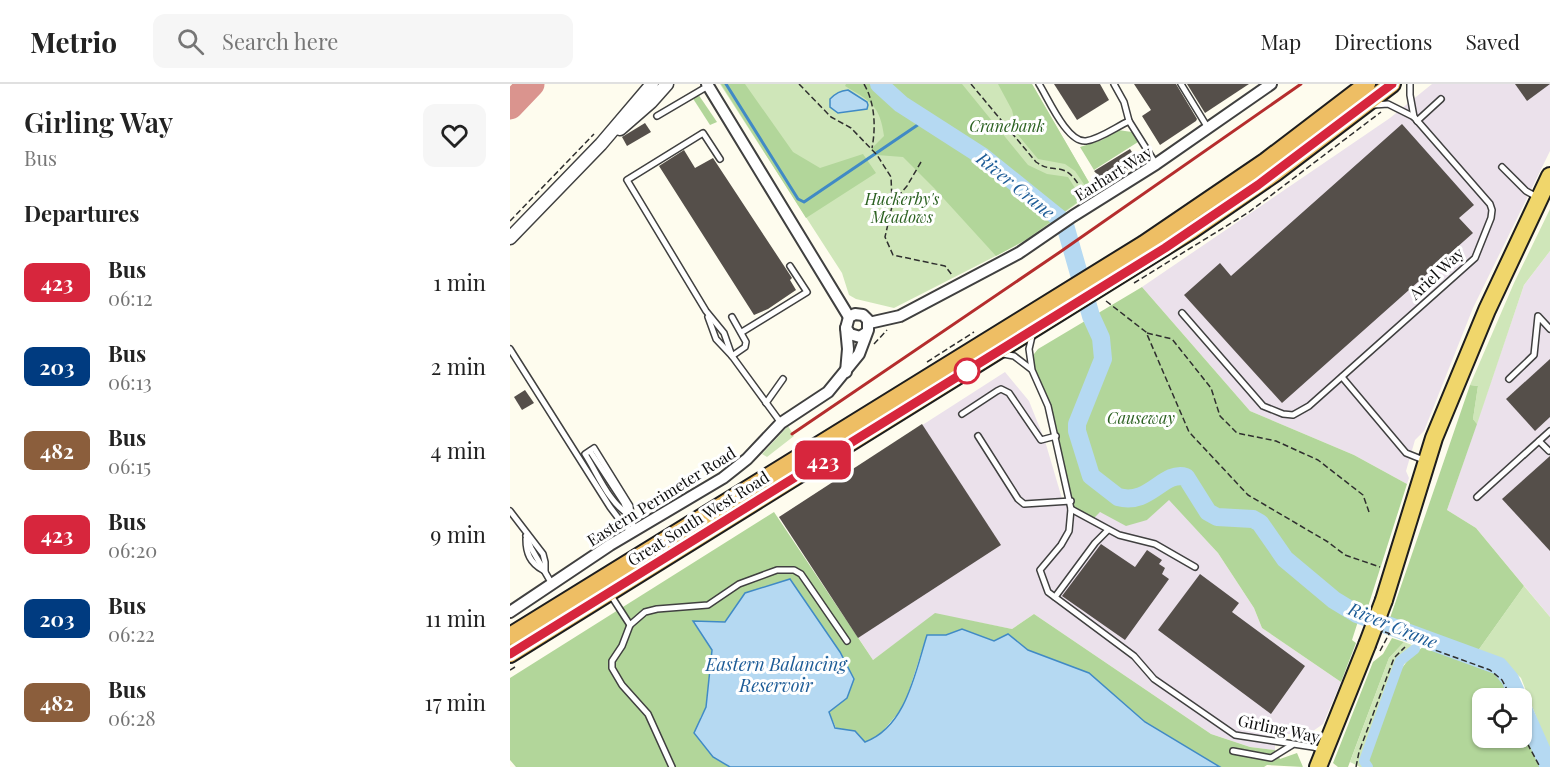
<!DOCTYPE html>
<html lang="en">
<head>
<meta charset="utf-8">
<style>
  body { margin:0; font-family:"Playfair Display",serif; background:#f6f6f6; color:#222; height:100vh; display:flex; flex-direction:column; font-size:22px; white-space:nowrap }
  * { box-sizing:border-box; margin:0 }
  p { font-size:20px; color:#767676 }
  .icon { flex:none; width:33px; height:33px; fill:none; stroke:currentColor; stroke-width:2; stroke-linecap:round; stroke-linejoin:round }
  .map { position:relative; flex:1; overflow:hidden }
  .panel { display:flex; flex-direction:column; background:#fff; width:510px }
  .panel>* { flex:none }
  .badge { padding:0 12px; border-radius:9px; font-size:21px; line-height:39px }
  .buttons { position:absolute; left:962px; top:604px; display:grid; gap:12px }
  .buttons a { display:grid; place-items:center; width:60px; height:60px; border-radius:12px; background:#fff; box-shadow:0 2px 4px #0004; font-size:30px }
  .map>.badge { position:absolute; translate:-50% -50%; box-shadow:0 0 0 3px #fff }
  h2 { padding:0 24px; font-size:22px; line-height:54px }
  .round { display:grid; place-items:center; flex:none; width:63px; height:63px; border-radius:12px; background:#f6f6f6 }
  .summary { display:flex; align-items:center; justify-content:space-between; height:102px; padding:0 24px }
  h1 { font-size:28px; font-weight:600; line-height:45px }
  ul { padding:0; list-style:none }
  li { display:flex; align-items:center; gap:18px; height:84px; padding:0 24px }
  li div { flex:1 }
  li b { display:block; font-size:22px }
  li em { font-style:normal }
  li .badge { min-width:66px; font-weight:700; text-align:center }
  header { display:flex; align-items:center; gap:36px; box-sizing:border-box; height:84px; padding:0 30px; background:#fff; border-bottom:2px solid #e0e0e0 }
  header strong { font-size:28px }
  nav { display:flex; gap:33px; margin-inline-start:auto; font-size:21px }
  .search { width:420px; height:54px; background:#f6f6f6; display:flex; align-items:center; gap:15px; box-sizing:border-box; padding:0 21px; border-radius:12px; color:#767676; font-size:22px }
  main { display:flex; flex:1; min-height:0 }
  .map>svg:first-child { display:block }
  .industrial { fill:#ebe1eb }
  .green { fill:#cfe6b9 }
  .forest { fill:#b2d69a }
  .water { fill:#b5d9f2; stroke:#408ac5; stroke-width:1.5 }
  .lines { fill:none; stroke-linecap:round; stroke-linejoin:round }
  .stream { stroke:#408ac5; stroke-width:3 }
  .canal { stroke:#b5d9f2; stroke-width:10 }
  .river { stroke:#b5d9f2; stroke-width:18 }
  .taxiway { stroke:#da948e; stroke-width:27 }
  .building { fill:#554f4a }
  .service-casing { stroke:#404040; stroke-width:8 }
  .minor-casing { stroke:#404040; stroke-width:14 }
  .tertiary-casing { stroke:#404040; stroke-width:15 }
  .primary-casing { stroke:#1e1e1e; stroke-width:20 }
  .trunk-casing { stroke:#1e1e1e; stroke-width:20 }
  .path { stroke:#2f2f2f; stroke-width:1.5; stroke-dasharray:6 3; stroke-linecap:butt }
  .service { stroke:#fff; stroke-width:5 }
  .minor { stroke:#fff; stroke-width:10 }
  .tertiary { stroke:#fff; stroke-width:12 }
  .primary { stroke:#f0d66b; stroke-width:16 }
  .trunk { stroke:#eebe64; stroke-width:16 }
  .rail { stroke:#b52d2d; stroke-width:3 }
  .primary-bridge-casing { stroke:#1e1e1e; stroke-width:20; stroke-linecap:butt }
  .primary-bridge { stroke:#f0d66b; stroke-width:16 }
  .line-casing { stroke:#fff; stroke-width:14 }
  .line { stroke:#d7263d; stroke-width:9 }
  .stop-dot { fill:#fff; stroke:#d7263d; stroke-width:3 }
  .labels { text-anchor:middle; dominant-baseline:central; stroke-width:6; stroke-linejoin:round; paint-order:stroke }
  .park-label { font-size:16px; font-style:italic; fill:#2b6121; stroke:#fff }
  .street-label { font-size:16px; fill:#0d0d0d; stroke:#fff }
  .water-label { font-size:18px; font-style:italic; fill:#1d5c97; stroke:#fff }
</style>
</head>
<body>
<header>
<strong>Metrio</strong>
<div class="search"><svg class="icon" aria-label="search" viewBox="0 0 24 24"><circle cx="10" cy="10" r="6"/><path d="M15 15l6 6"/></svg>Search here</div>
<nav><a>Map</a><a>Directions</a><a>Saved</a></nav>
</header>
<main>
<section class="panel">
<div class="summary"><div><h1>Girling Way</h1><p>Bus</p></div><a class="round"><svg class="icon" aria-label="heart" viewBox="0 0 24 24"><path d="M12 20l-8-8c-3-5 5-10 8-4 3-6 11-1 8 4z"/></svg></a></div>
<h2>Departures</h2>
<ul>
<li><span class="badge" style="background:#d7263d;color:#fff">423</span><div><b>Bus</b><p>06:12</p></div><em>1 min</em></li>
<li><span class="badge" style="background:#003b80;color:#fff">203</span><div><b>Bus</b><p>06:13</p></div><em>2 min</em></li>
<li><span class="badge" style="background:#8b5e3c;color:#fff">482</span><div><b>Bus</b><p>06:15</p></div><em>4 min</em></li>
<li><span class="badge" style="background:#d7263d;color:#fff">423</span><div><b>Bus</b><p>06:20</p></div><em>9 min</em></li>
<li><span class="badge" style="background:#003b80;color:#fff">203</span><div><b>Bus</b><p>06:22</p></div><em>11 min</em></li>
<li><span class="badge" style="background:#8b5e3c;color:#fff">482</span><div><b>Bus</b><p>06:28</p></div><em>17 min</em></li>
</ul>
</section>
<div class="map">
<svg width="1040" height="683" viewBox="0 0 1040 683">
  <rect width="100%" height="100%" fill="#fefcee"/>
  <g class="industrial">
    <polygon points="922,0 1040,0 1040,67 963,224 914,347 905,356 896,387 899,394 897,400 844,371 740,327 632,203 880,34"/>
    <polygon points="1040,167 1040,533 966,444 937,426 1014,201"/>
    <polygon points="495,288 519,317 535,357 553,418 589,428 637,436 659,415 708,469 744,524 752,544 831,598 813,640 803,647 792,650 765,650 765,666 740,663 701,650 524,530 502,545 425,530 363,576 269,433"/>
  </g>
  <g class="green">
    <polygon points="210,0 522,0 584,107 517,156 384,224 346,215 339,211 332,189"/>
    <polygon points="1040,125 1040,167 1014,201 967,340 963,335 968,302 960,301 1004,199"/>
    <polygon points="278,342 284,352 257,373 252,370"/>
    <polygon points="1014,502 1040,533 1040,668 1011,594 994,578 967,568"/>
    <polygon points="894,558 902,561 888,576 853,677 857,683 850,683 840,678 879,574"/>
  </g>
  <g class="forest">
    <polygon points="211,0 235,0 283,68 310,84 353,70 366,89 296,134"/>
    <path d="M336,0H452L518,81L537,90L558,93L572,115L517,155L486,172L424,104L393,73L367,71L361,65L374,52C370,21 360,17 335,2Z"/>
    <polygon points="488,0 522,0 584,107 580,109 565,87 555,80 528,75 508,51 502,26"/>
    <polygon points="188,10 207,38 200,41 182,13"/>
    <polygon points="608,46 622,48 628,58 584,86 570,63 592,56"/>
    <polygon points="632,203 740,327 844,371 897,400 856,529 851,528 842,556 846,559 831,598 752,544 744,524 708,469 659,416 637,436 616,442 590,428 583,435 561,425 538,322 520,275 528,265"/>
    <polygon points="960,301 968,302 963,335 967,340 937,426 966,444 1014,502 967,568 880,534"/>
    <polygon points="264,428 363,576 425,529 502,545 524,530 701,650 740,663 765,666 770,675 787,669 793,683 757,681 754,683 710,683 635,638 579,589 518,566 498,550 484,557 452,545 436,551 417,551 394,622 368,653 355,658 345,647 326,644 319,628 337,614 344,595 330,568 280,495 235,509 215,538 183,538 202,566 196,623 190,634 203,673 220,683 6,683 0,676 0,594"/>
    <polygon points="882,554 894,558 879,574 838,683 828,683 823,679 863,578 873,570"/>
    <polygon points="916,560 980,583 988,589 1004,615 972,615 972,654 1011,654 1011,629 1034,683 862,683 857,677 889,588 898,576"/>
  </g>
  <g class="water">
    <path d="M338,6L357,18L358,21L357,25L328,29L320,23V15C326,9 330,7 338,6Z"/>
    <path d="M280,495L330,568L344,595L337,614L319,628L325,644L345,647L355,658C396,643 405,589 417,551H436L452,545L484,557L498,550L518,566L579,589L635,638L710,683H220L203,673L184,649L196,623L202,566L183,537L215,538L235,509Z"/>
  </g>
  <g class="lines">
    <polyline class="stream" points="216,0 288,115 294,118 415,36"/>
    <g class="canal">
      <polyline points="913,558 919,557"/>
      <polyline points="858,683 854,677 887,585 890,577 905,565"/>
    </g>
    <g class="river">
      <path d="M369,0L391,20L472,72L549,134L555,141L581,232L591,254L593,275L567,340V347L581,392L608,413C640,422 653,386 676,393L698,428L707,433L743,435L750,439L775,475L824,516L847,530L989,582L1000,595L1009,615"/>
      <polyline points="1011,620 1039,683"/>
    </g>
    <polyline class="taxiway" points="0,22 21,0"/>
  </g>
  <g class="building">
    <polygon points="544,0 590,0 599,16 567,36"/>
    <polygon points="624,0 666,0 687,35 686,37 650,61 632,32 641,26"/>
    <polygon points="677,0 739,0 695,29"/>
    <polygon points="1005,0 1040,0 1017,17"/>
    <polygon points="135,39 141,48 117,62 112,53"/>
    <polygon points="892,40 964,121 949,134 963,149 772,319 674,211 710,179 721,192"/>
    <polygon points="620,65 625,73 623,75 626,80 596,100 584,87"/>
    <polygon points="174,66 185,84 203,74 282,194 280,196 286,206 258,225 244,231 149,82"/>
    <polygon points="1040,275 1040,333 1025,347 996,315"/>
    <polygon points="15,306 24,319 12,326 4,313"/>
    <polygon points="412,340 491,461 348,554 269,433"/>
    <polygon points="1040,372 1040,467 992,415"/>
    <polygon points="591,460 625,483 637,466 652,476 649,480 655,484 652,490 659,495 615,556 552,512"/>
    <polygon points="690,490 729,519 722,528 795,582 761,630 648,546"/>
  </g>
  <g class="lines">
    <defs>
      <g id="service">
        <path d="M529,0C538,14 557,59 576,57C590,55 606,43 619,37"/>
        <polyline points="604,0 614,18 619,37 646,80"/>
        <polyline points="671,0 698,44"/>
        <polyline points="900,0 900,11 904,33"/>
        <polyline points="147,32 198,2"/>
        <polyline points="907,37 931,15"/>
        <polyline points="210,75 193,49 117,96 196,227 214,249 222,272"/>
        <polyline points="992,83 1016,107 1027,113"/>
        <polyline points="672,229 753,322 773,330 783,331 799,322 965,174 981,134 982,126 980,120 904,33 878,20 864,21"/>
        <polyline points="198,233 206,255 222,272 271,339"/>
        <polyline points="222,233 236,258 235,263 222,272"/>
        <polyline points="232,248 297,208 280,182"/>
        <polyline points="522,252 519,265 522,286 538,322 561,425 559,447 551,461 530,486 538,508 624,572 644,595 725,651 803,663 812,666"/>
        <polyline points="0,265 100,423 115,443 124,446"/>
        <polyline points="493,270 504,272 521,285"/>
        <polyline points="832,293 896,369 916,377"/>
        <polyline points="999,295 1024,271 1028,232 1040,245"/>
        <polyline points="256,319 273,295"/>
        <polyline points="452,330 487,307 491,305 499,309 531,356 546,352"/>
        <polyline points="468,352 508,415 514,420 561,417"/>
        <polyline points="1029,357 1039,367"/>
        <path d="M84,364L120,422L121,432C99,420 88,390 75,370Z"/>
        <polyline points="80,367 114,419 125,446"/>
        <polyline points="967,413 1040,347"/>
        <polyline points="561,425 609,451 645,460 685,483"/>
        <polyline points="0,427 33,470 35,478 35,487"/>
        <polyline points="16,452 21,464 42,500"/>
        <path d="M16,455C16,469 20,479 33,486"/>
        <polyline points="100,510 120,541 135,528 147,525 198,521 229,500 267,486 284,486 291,490 337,557"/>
        <polyline points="545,513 585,459 598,446"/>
        <polyline points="120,541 112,562 102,577 102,584 112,601 138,630 162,683"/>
        <polyline points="723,667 761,674 782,661"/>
      </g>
      <g id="minor">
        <polyline points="197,0 339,233"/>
        <polyline points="359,239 390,232 509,169 563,132 646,80 761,0"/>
        <polyline points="336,288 338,265 336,244"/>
        <polyline points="0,528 100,461 213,394 237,375 271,339 318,308 349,270 358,246 358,236 353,231 345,230 339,233 336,244 340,250 350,253 356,249"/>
      </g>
      <g id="tertiary">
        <polyline points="110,45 141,18 157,0"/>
        <polyline points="0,154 91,60 142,0"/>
      </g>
      <g id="primary">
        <polyline points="874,516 924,354 977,226 1040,92"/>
        <polyline points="808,683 857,561"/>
      </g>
      <g id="trunk">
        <polyline points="0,552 634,160 756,77 857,0"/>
        <polyline points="0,570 682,146 765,89 882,0"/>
      </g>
    </defs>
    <use href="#service" class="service-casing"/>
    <use href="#minor" class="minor-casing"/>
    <use href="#tertiary" class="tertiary-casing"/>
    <use href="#primary" class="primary-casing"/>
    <use href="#trunk" class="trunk-casing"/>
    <g class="path">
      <polyline points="289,0 321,33 341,44 367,71 381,93 382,116"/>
      <path d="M354,0C365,19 366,43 362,64"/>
      <path d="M461,0L526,78C535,84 539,84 549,85C563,87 569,102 576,113"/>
      <polyline points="411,78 397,102 383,118 375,153 383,171 435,182 442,191"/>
      <polyline points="0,137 84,50"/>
      <polyline points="624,199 739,128 871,28"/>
      <polyline points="596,217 636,248 679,348 738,411 818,458 835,471 870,483"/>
      <polyline points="637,249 662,255 701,304 710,332 727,349 766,357 808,376 853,411 859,428"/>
      <polyline points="364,260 377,246"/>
      <polyline points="417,278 464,248"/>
      <polyline points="875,548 980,586 992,596 1002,615"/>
      <polyline points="870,567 879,550"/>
      <polyline points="0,586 5,583"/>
      <polyline points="1011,643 1016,657 1030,683"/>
      <polyline points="846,683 849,668 884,574 895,563"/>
    </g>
    <use href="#service" class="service"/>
    <use href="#minor" class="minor"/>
    <use href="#tertiary" class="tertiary"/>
    <use href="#primary" class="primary"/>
    <use href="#trunk" class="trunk"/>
    <polyline class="rail" points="282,350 550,168 791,0"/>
    <defs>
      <polyline id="primary-bridge" points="857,561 874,516"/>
    </defs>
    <use href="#primary-bridge" class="primary-bridge-casing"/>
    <use href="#primary-bridge" class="primary-bridge"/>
  </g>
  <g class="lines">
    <defs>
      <polyline id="line" points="0,570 655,164 748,101 882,0"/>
    </defs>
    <use href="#line" class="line-casing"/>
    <use href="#line" class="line"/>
  </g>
  <circle class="stop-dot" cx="457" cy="287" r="12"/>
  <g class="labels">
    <g class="park-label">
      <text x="497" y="41">Cranebank</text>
      <text x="392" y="114">Huckerby's<tspan x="392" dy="18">Meadows</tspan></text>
      <text x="631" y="333">Causeway</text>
    </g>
    <g class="street-label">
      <text transform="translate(603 89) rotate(-32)">Earhart Way</text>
      <text transform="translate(926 189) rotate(-43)">Ariel Way</text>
      <text transform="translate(151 412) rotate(-32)">Eastern Perimeter Road</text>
      <text transform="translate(188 434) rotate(-32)">Great South West Road</text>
      <text transform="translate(769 644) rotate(12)">Girling Way</text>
    </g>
    <g class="water-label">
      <text transform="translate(506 101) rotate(39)">River Crane</text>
      <text transform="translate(883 541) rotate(22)">River Crane</text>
      <text x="266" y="580">Eastern Balancing<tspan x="266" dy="21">Reservoir</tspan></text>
    </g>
  </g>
</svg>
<div class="buttons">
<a><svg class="icon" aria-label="locate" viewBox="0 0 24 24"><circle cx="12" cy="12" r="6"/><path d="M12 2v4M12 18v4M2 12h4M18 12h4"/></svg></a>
</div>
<b class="badge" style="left:313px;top:376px;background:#d7263d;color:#fff">423</b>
</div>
</main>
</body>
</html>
